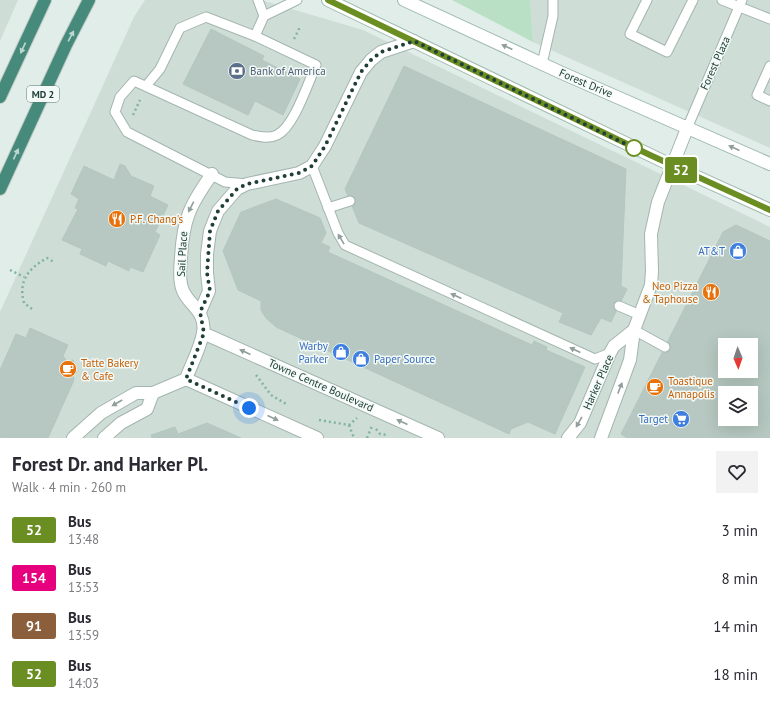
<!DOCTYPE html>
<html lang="en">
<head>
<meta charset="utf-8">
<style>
  body { margin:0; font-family:"PT Sans",sans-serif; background:#f2f2f3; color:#2b2b33; height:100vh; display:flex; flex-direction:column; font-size:15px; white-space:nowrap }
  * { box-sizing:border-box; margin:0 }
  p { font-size:13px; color:#7c7c81 }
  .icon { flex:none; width:22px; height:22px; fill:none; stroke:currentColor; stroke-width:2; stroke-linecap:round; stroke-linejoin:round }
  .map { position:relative; height:438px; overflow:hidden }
  .drawer { display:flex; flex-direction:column; background:#fff; flex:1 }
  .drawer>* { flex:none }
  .badge { padding:0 8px; border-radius:3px; font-size:14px; line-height:26px }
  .needle { width:26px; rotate:178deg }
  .fabs { position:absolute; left:718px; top:338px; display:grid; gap:8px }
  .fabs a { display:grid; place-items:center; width:40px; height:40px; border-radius:0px; background:#fff; box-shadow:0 4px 16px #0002; font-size:20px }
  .you { position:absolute; width:20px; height:20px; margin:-10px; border:3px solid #fff; border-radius:50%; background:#1a73e8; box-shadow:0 0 0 6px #1a73e833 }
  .map>.badge { position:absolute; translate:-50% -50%; box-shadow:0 0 0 2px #fff }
  .round { display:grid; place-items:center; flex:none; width:42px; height:42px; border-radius:0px; background:#f2f2f3 }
  .overview { display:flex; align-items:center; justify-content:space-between; height:68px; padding:0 12px }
  h1 { font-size:19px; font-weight:600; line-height:30px }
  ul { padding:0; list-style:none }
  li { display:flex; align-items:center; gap:12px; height:48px; padding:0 12px }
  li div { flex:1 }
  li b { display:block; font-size:15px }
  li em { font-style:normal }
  li .badge { min-width:44px; font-weight:700; text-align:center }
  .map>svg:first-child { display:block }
  .built { fill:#cfddd7; fill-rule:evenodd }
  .green { fill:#b9e0c4 }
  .building { fill:#b6c8c1; stroke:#b3c7c0; fill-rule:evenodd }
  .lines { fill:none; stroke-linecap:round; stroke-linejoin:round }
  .service-casing { stroke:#a3b5b0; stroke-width:11 }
  .minor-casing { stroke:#a3b5b0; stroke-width:14 }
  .secondary-casing { stroke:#9fbab1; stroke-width:14 }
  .trunk-casing { stroke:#c1c9c7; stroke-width:14 }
  .path { stroke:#7fb3a4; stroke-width:2.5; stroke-dasharray:2 3; stroke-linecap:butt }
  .service { stroke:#fff; stroke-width:9 }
  .minor { stroke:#fff; stroke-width:12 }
  .secondary { stroke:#fff; stroke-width:12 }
  .trunk { stroke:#468a7c; stroke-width:12 }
  .oneway { fill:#bed8d1 }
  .oneway2 { fill:#909f9c }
  .line-casing { stroke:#fff; stroke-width:9 }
  .line { stroke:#6b8e23; stroke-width:6 }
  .walk { stroke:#203f38; stroke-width:4; stroke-dasharray:0 7.2 }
  .stop-dot { fill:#fff; stroke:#6b8e23; stroke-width:2 }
  .labels { text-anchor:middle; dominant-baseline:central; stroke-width:3; stroke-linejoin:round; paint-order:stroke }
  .shield { fill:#f2f9f6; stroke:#5f7771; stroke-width:1 }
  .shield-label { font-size:10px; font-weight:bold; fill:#203f38 }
  .street-label { font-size:11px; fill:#203f38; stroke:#f2f9f6 }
  .service-label { font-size:11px; fill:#4e5e75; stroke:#f2f9f6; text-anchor:start }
  .food-label { font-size:11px; fill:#c56008; stroke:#f2f9f6; text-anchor:start }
  .shop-label { font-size:11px; fill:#366cbe; stroke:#f2f9f6; text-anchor:end }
</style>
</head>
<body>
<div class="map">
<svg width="770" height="438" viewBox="0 0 770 438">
  <rect width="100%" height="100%" fill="#e1ede8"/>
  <g class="built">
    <polygon points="0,0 18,0 0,41"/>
    <path d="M145,0H261L363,30L770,227V438H0V312L134,17ZM725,345H751V371H725ZM725,393H751V419H725Z"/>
    <polygon points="530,0 770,0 770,148 533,42"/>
  </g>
  <polygon class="green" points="452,0 530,0 533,42"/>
  <g class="building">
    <polygon points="211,29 264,56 262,60 300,79 283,115 255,101 248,115 183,84"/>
    <polygon points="404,66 626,169 621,286 627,289 611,322 601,318 591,335 559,322 563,313 359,223 345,189"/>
    <polygon points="120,164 125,166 131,176 154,186 150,196 168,205 155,232 160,235 143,272 130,267 129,271 108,261 106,266 80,254 82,249 62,240 78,209 75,208 79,199 71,194 84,166 114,180"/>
    <polygon points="276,199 320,218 326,233 321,243 330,247 328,252 532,345 534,341 547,347 546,350 585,367 555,434 528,422 511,429 509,434 276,327 266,318 261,310 261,301 238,290 223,251 241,212"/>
    <path d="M736,225L770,241V438H627L621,434L723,232ZM725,345H751V371H725ZM725,393H751V419H725Z"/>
    <polygon points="30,328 68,345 63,356 67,361 73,360 77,372 73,374 74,380 48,438 3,438 0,437 0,370 16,334 26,338"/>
    <polygon points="207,423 241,438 152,438 151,435 175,427 178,434"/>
  </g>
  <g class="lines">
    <defs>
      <g id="service">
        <polyline points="258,0 264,16"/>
        <polyline points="647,0 630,34 667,52 693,0"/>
        <polyline points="722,0 770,19"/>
        <polyline points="542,64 553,16 553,0"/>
        <polyline points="770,66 757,95 770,101"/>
        <polyline points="146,86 160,69 180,28 206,17 255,36"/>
        <polyline points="688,126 742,0"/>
        <polyline points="312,166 338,233 345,245 595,359 610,353"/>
        <path d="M247,184L225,182L127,132L115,112L120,97L134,81L252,135C260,137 269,139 277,135C294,127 308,83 316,65L255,36L264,16L297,0"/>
        <polyline points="328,208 350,201"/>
        <polyline points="619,306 640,315"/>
        <polyline points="634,330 665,347"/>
      </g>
      <g id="minor">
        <polyline points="200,312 209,291 207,273 207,254 210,231 218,211 237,189 247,184 299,173 312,166 325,146 361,72 371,60 381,52 414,41"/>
        <polyline points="203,333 438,438"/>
        <polyline points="186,379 317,438"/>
        <path d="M73,438L101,413L136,393H153L186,379C191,365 200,349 203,333C207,310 186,304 182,288C179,279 180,268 181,258C183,219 190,205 212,174"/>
        <polyline points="104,438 121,423 147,409 153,393"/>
        <polyline points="568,438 580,423 610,353 614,346 634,330"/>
        <polyline points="601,438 630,360 634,330 651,285 652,271 651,234 658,202 688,126"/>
      </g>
      <g id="secondary">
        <polyline points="328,0 673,166 770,210"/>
        <polyline points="404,0 562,73 770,164"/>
      </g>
      <g id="trunk">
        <polyline points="0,97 45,0"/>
        <polyline points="0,189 66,45 89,0"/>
      </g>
    </defs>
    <use href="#service" class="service-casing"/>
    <use href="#minor" class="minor-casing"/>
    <use href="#secondary" class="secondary-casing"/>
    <use href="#trunk" class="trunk-casing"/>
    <g class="path">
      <polyline points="294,39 300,27"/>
      <polyline points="133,115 140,100"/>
      <polyline points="10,270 24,277"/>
      <path d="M32,309L24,303C18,281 28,269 47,258L54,262"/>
      <polyline points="256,375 271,395 288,405"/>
      <polyline points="319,420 349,425 357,418"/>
      <polyline points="349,425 354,438"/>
      <polyline points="376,429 380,434 388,435"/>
      <polyline points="367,438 372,426"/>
    </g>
    <use href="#service" class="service"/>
    <use href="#minor" class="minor"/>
    <use href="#secondary" class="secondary"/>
    <use href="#trunk" class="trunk"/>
  </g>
  <defs><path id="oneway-solid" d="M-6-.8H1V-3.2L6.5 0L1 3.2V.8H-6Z"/></defs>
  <g class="oneway">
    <use href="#oneway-solid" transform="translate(71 36) rotate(-62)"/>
    <use href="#oneway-solid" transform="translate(23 48) rotate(115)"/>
    <use href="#oneway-solid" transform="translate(16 154) rotate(-65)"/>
  </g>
  <g class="oneway2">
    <use href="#oneway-solid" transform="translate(507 47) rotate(-155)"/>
    <use href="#oneway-solid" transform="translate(734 148) rotate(-156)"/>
    <use href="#oneway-solid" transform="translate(191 207) rotate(117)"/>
    <use href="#oneway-solid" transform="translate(341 239) rotate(-121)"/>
    <use href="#oneway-solid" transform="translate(456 296) rotate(-155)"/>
    <use href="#oneway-solid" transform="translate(575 350) rotate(-155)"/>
    <use href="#oneway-solid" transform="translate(245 352) rotate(-156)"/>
    <use href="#oneway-solid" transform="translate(620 388) rotate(-69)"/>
    <use href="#oneway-solid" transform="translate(117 403) rotate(150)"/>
    <use href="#oneway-solid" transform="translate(273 418) rotate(24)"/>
    <use href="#oneway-solid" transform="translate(402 422) rotate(-156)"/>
    <use href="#oneway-solid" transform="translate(579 422) rotate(120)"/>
  </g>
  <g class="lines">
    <defs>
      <polyline id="line" points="328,0 650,155 770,210"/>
    </defs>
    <use href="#line" class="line-casing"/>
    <use href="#line" class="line"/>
    <polyline class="walk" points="249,408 186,379 204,333 200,312 210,291 207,273 210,231 218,211 237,189 247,184 299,173 312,166 325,146 361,72 371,60 381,52 414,41 638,150 634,148"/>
  </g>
  <defs>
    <symbol id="bank-disc" viewBox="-11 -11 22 22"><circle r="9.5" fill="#5c6f8a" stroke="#f2f9f6"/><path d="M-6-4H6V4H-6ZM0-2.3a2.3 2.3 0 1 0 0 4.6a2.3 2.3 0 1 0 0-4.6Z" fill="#fff"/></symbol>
    <symbol id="restaurant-disc" viewBox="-11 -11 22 22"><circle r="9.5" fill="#e8710a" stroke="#f2f9f6"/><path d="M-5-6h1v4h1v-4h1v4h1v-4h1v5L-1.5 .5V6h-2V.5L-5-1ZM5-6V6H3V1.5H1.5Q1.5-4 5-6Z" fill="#fff"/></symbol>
    <symbol id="shop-disc" viewBox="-11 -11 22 22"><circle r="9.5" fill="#3f7fe0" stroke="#f2f9f6"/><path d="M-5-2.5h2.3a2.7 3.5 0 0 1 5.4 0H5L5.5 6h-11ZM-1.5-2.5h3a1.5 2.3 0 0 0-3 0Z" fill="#fff"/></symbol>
    <symbol id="cafe-disc" viewBox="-11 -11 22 22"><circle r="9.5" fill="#e8710a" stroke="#f2f9f6"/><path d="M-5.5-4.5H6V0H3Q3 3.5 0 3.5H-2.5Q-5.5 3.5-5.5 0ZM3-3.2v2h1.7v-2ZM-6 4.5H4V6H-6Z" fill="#fff"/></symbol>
    <symbol id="supermarket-disc" viewBox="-11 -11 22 22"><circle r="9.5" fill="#3f7fe0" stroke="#f2f9f6"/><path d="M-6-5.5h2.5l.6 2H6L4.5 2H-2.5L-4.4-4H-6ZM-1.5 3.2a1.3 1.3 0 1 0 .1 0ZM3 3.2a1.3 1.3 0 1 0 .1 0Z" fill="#fff"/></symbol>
  </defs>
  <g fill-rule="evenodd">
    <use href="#bank-disc" x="227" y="61" width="20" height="20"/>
    <use href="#restaurant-disc" x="107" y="209" width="20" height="20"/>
    <use href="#shop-disc" x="728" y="241" width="20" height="20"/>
    <use href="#restaurant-disc" x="701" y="282" width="20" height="20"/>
    <use href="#shop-disc" x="331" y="342" width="20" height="20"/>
    <use href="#shop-disc" x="351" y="349" width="20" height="20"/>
    <use href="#cafe-disc" x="58" y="359" width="20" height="20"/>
    <use href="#cafe-disc" x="645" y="377" width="20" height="20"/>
    <use href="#supermarket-disc" x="671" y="409" width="20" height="20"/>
  </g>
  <circle class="stop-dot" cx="634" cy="148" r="8"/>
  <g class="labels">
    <rect class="shield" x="27" y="86" width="32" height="16" rx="3"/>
    <g class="shield-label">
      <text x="43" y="94">MD 2</text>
    </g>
    <g class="street-label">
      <text transform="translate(715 63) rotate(-66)">Forest Plaza</text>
      <text transform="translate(586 83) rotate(23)">Forest Drive</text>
      <text transform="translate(182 254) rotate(-87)">Sail Place</text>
      <text transform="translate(598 382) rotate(-66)">Harker Place</text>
      <text transform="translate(321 385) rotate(24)">Towne Centre Boulevard</text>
    </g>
    <g class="service-label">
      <text x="250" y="71">Bank of America</text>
    </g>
    <g class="food-label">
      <text x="130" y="219">P.F. Chang's</text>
      <text x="698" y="286" text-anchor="end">Neo Pizza<tspan x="698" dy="13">&amp; Taphouse</tspan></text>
      <text x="81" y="363">Tatte Bakery<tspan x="81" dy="13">&amp; Cafe</tspan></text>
      <text x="668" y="381">Toastique<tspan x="668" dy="13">Annapolis</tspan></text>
    </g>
    <g class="shop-label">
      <text x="725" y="251">AT&amp;T</text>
      <text x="328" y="346">Warby<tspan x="328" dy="13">Parker</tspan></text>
      <text x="374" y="359" text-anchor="start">Paper Source</text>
      <text x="668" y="419">Target</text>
    </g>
  </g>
</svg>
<div class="fabs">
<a><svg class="needle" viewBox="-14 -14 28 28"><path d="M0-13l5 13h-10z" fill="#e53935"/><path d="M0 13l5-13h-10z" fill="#7c7c81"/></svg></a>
<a><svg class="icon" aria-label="layers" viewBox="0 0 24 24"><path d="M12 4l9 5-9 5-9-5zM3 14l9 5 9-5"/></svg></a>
</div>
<div class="you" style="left:249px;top:408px"></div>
<b class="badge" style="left:681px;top:170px;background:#6b8e23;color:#fff">52</b>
</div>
<section class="drawer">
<div class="overview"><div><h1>Forest Dr. and Harker Pl.</h1><p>Walk · 4 min · 260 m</p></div><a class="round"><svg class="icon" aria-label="heart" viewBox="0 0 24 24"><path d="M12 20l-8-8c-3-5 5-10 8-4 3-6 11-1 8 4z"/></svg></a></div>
<ul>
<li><span class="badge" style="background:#6b8e23;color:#fff">52</span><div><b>Bus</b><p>13:48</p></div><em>3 min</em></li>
<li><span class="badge" style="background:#e6007e;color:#fff">154</span><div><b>Bus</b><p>13:53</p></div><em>8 min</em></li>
<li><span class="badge" style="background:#8b5e3c;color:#fff">91</span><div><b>Bus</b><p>13:59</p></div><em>14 min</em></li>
<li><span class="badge" style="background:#6b8e23;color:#fff">52</span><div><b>Bus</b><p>14:03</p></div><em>18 min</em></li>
</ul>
</section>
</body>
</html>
